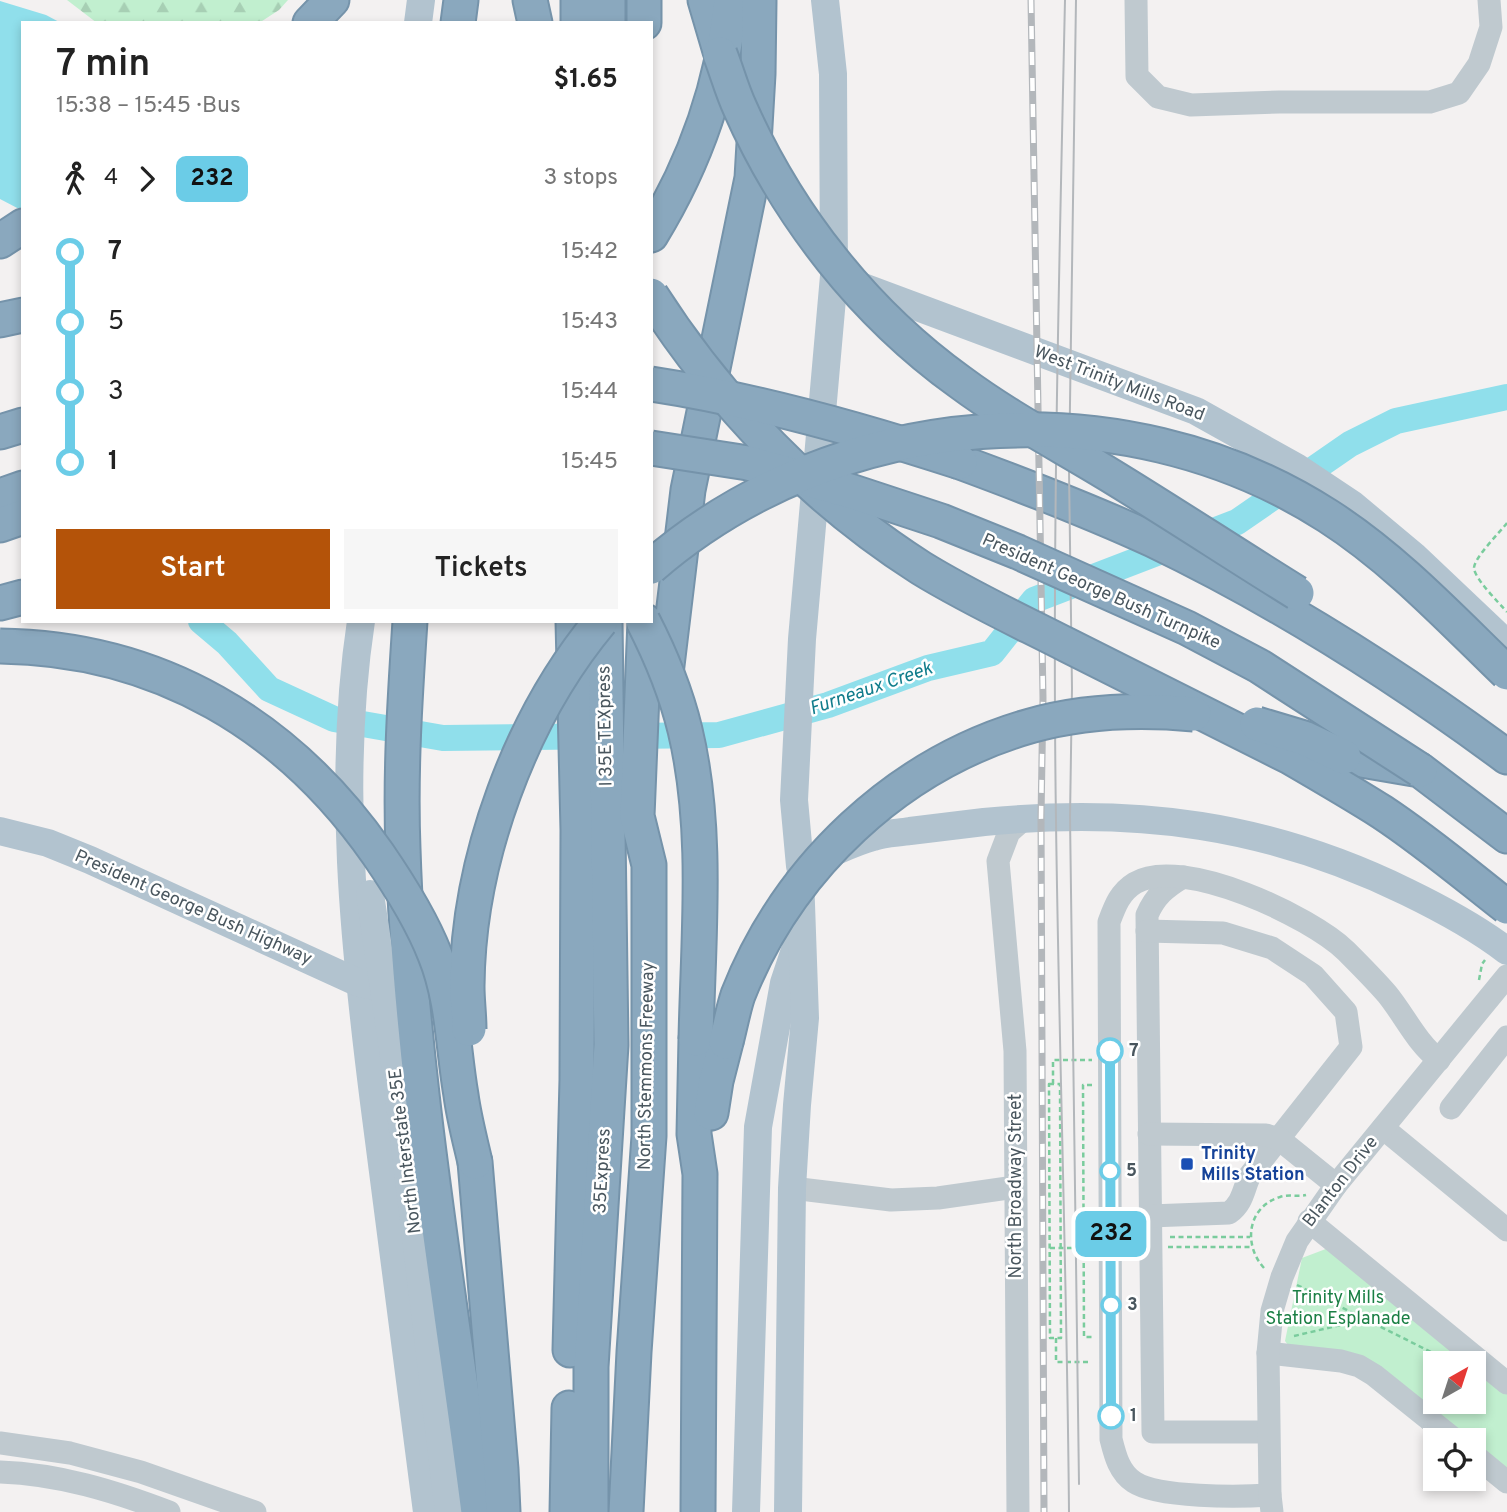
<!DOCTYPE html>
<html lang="en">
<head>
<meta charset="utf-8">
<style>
  body { margin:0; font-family:Overpass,sans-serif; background:#f6f6f6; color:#222; height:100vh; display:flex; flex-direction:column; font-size:26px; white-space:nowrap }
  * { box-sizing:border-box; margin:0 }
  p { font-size:23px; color:#767676 }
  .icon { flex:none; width:38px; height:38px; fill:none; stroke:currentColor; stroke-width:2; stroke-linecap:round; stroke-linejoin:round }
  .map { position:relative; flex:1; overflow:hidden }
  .drawer { position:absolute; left:21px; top:21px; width:632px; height:602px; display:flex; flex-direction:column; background:#fff; border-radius:0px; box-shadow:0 4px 10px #0003 }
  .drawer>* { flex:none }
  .badge { padding:0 14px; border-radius:10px; font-size:24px; line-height:46px }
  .needle { width:46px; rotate:39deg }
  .controls { position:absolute; left:1423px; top:1351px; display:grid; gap:14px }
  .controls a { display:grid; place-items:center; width:63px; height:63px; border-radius:0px; background:#fff; box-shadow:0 4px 10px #0003; font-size:35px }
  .map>.badge { position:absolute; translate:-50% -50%; box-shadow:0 0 0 4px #fff }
  .legs { display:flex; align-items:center; gap:10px; height:77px; padding:0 35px; font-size:23px }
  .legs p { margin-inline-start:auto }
  .overview { display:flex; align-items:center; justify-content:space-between; height:119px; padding:0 35px }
  h1 { font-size:38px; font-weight:600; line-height:52px }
  .cta { display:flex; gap:14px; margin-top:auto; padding:14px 35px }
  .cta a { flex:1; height:80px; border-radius:0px; background:#b45309; color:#fff; font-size:28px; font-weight:600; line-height:80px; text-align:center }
  .cta a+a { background:#f6f6f6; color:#222 }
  ul { padding:0 35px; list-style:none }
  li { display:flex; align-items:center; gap:24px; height:70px; font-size:26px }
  li i { display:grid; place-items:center; width:10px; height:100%; margin:0 9px; background:currentColor }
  li i::after { content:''; width:18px; height:18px; margin:-9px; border:5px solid; border-radius:50%; background:#fff }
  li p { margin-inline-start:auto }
  li:first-child i { background:linear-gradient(#0000 50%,currentColor 0) }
  li:last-child i { background:linear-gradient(currentColor 50%,#0000 0) }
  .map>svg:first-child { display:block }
  .green { fill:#c1efcf; fill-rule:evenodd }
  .forest { fill:url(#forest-firs) }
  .water { fill:#90dfeb }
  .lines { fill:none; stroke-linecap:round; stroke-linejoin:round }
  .river { stroke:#90dfeb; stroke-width:26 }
  .highway-casing { stroke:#7593aa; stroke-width:37 }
  .path { stroke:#7acc9d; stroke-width:2.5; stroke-dasharray:5 3.5; stroke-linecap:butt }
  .minor { stroke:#bfc9cf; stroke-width:23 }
  .major { stroke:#b2c3cf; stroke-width:28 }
  .highway { stroke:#8aa8be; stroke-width:33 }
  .tram { stroke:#b3b7bb; stroke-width:2 }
  .rail-casing { stroke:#b3b7bb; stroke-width:7 }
  .rail { stroke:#fff; stroke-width:4.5; stroke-dasharray:13; stroke-linecap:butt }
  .highway-bridge-casing { stroke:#7593aa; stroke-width:37; stroke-linecap:butt }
  .highway-bridge { stroke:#8aa8be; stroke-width:33 }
  .line-1-casing { stroke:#fff; stroke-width:16 }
  .line-1 { stroke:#6bcce7; stroke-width:10 }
  .stop-1-dot { fill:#fff; stroke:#6bcce7; stroke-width:3.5 }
  .transit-dot { fill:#1a4fb4; stroke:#fff; stroke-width:2.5 }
  .labels { text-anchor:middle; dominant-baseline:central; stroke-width:5; stroke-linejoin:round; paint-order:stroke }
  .street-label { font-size:18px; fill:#49565e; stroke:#fff }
  .stop-label { font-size:18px; font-weight:bold; fill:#49565e; stroke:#fff; text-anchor:start }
  .transit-label { font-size:18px; font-weight:bold; fill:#164399; stroke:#fff; text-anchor:start }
  .park-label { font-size:18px; fill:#1a7f44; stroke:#fff }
  .water-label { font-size:19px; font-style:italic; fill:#107c8b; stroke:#fff }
</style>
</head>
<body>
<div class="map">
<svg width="1507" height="1512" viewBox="0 0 1507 1512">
  <defs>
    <pattern id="forest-firs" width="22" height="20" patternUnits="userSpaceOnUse" patternTransform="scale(1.75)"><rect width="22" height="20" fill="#c1efcf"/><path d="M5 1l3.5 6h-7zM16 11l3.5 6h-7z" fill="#a7cfb4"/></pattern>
  </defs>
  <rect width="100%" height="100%" fill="#f3f1f1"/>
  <path class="green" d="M1331,1247L1507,1390V1473L1474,1446V1440H1467L1374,1364L1292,1350L1285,1341L1302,1258ZM1435,1363H1474V1402H1435Z"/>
  <polygon class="forest" points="67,0 288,0 279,10 259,23 97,23"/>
  <polygon class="water" points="0,1 46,15 61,23 23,23 23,211 0,199"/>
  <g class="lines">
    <polyline class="river" points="201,621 227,643 269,689 334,719 443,738 719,735 828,705 928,668 992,653 1034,600 1237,522 1350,444 1396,421 1507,397"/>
    <defs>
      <g id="highway">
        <polyline points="530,0 535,23"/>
        <polyline points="578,0 578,23"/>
        <polyline points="644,0 644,23"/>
        <polyline points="705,0 720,51"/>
        <polyline points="310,23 332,0"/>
        <polyline points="458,23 461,0"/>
        <polyline points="608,23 608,0"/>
        <path d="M651,235C695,163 723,84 731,0"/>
        <polyline points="0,241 23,226"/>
        <polyline points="0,320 23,315"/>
        <polyline points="0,432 23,425"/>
        <path d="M960,462C1025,486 1090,511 1153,540C1278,600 1396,675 1507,757"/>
        <polyline points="0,496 23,488"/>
        <polyline points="0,525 23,517"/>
        <polyline points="0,603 23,597"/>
        <path d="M410,621C405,697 400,773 403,849C410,1070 450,1293 478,1512"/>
        <polyline points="665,682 688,490 752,178 758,74 759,1"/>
        <polyline points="1344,757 1420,770 1507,836"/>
        <polyline points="696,1039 694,1134 700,1174 698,1512"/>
        <polyline points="711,1113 716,1081 726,1042"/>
        <polyline points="475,1162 501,1469 503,1512"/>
        <polyline points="570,1350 577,1080 578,830 573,621"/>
        <polyline points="567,1512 569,1408"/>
        <polyline points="591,1512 591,1367 611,1045 605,621"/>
        <polyline points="626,1512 634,1352 649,1136 649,865 637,816 645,621"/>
      </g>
    </defs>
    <use href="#highway" class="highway-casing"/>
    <g class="path">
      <path d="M1507,523C1500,532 1474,558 1474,568C1474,578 1500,604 1507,612"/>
      <polyline points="1479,980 1482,964 1485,960"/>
      <polygon points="1049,1084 1060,1084 1061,1338 1050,1338"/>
      <polyline points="1053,1084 1053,1060 1092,1060"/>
      <polyline points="1092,1085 1083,1085 1084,1337 1093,1337"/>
      <polyline points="1170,1237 1250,1237"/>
      <polyline points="1168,1247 1252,1247"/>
      <polyline points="1050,1248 1092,1248"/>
      <path d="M1264,1268C1243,1245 1247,1207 1280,1197C1288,1194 1299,1197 1306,1195"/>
      <polyline points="1297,1285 1451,1362"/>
      <polyline points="1294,1336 1366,1319"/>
      <polyline points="1056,1338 1056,1362 1091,1362"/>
    </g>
    <g class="minor">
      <polyline points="1136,0 1137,76 1158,97 1191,105 1279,102 1430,102 1459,93 1479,64 1491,27 1489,0"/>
      <path d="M1183,877C1166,887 1155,896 1147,915L1153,1432H1268"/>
      <path d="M1147,931L1223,933L1272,948L1313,975L1346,1012L1351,1047L1250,1175C1243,1190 1243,1203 1229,1213L1150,1216"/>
      <polyline points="1451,1108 1507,1037"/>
      <polyline points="1383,1128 1507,1230"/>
      <polyline points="1149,1134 1266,1135 1279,1139 1336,1185"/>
      <polyline points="792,1188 891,1200 938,1198 1015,1187"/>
      <polyline points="1309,1221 1507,1383"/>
      <polyline points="1268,1353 1341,1361 1359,1366 1374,1375 1455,1440"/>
      <polyline points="0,1443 70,1453 141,1472 255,1512"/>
      <polyline points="1474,1455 1507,1482"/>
      <path d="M0,1472C59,1474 114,1491 169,1512"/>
      <path d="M1270,1495C1239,1497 1158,1498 1134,1482C1119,1472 1115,1455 1111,1439L1109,922C1115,906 1120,892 1135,883C1182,855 1311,917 1346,951C1360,965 1374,979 1387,994C1405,1016 1416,1042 1439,1060"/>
      <polyline points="1018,1512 1015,1051 998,861 1009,832 1025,818"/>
      <polyline points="1272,1512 1270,1495 1268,1353 1272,1311 1282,1277 1297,1241 1336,1185 1507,976"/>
    </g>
    <g class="major">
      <polyline points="418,23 421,0"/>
      <polyline points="850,282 1196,411 1296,467 1353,505 1414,556 1507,644"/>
      <path d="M361,621C337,779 354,944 374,1102C391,1239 410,1375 427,1512"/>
      <polyline points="0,831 48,843 90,860 359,983 375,986"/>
      <path d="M829,854C843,848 858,841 873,837C884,833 898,833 910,831C934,828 959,825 984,822C1136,807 1268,824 1407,892C1442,909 1476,927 1507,951"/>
      <polyline points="800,866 794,800 802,639 834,276 833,74 825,0"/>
      <polyline points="370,894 395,1063 449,1512"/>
      <polyline points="746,1512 758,1127 784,983 796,947"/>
      <polyline points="788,1512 792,1188 797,1105 805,1018 800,876"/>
    </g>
    <use href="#highway" class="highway"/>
    <g class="tram">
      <path d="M1065,0C1059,274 1052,547 1056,821C1059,1051 1067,1281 1069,1512"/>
      <polyline points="1076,0 1069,471 1072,688 1070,817 1079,1484"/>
    </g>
    <defs>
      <polyline id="rail" points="1031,0 1043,698 1041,817 1044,1512"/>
    </defs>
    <use href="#rail" class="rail-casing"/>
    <use href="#rail" class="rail"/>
    <defs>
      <g id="highway-bridge">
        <path d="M720,54C727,72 732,91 740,108C788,216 864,313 960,382C1007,417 1059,444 1108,474C1172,513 1234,554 1297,593"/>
        <path d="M651,295C720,403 813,499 921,568C968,597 1018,620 1067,645C1141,682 1215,719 1290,757C1321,775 1352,793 1382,812C1426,841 1466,875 1507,907"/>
        <path d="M651,384C756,400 859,429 960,462"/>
        <polyline points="651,448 748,463 850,491 941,521 1018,552 1187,628 1259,666 1420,770"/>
        <path d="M651,567C835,407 1121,383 1328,516C1395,559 1450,618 1507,673"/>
        <path d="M643,621C661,656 676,693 685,730C709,830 698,938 696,1039"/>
        <path d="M0,646C159,648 288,725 378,854C400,886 421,919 435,955C453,999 453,1049 461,1095C464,1118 470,1140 475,1162"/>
        <polyline points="1257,724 1304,738 1344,757"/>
        <path d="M469,1029C469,1015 467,1001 467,986C468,860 520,718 601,621"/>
        <path d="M726,1042C730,1027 733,1010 738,995C788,868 897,764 1030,726C1082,711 1140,709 1194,714"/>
      </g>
    </defs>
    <use href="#highway-bridge" class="highway-bridge-casing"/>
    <use href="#highway-bridge" class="highway-bridge"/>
  </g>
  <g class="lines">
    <defs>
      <polyline id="line-1" points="1110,1051 1111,1416"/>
    </defs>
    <use href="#line-1" class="line-1-casing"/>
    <use href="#line-1" class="line-1"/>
  </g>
  <g class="stop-1-dot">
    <circle cx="1110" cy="1051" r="12"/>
    <circle cx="1110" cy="1171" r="9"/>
    <circle cx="1111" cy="1305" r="9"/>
    <circle cx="1111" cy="1416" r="12"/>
  </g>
  <rect class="transit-dot" x="1180" y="1157" width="14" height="14" rx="3.5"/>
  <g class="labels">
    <g class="street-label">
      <text transform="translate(1119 384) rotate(21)">West Trinity Mills Road</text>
      <text transform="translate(1101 592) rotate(24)">President George Bush Turnpike</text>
      <text transform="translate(606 726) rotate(-91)">I 35E TEXpress</text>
      <text transform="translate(193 908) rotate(24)">President George Bush Highway</text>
      <text transform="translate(647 1066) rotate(-89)">North Stemmons Freeway</text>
      <text transform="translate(406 1151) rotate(-97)">North Interstate 35E</text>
      <text transform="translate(603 1171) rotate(-87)">35Express</text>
      <text transform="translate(1341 1182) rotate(-52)">Blanton Drive</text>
      <text transform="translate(1016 1186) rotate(-90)">North Broadway Street</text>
    </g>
    <g class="stop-label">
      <text x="1129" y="1051">7</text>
      <text x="1126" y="1171">5</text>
      <text x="1127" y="1305">3</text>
      <text x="1130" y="1416">1</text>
    </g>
    <g class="transit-label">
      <text x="1201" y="1154">Trinity<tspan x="1201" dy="21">Mills Station</tspan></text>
    </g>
    <g class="park-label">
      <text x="1338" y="1298">Trinity Mills<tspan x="1338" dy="21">Station Esplanade</tspan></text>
    </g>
    <g class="water-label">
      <text transform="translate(871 689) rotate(-19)">Furneaux Creek</text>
    </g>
  </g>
</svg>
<div class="controls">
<a><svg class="needle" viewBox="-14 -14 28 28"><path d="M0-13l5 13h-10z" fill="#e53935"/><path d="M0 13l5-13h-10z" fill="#767676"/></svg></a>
<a><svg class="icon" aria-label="locate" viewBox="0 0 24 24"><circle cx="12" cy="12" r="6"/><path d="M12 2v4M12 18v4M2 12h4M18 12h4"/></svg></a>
</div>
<b class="badge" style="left:1111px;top:1234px;background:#6bcce7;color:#111">232</b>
<section class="drawer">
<div class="overview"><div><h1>7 min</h1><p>15:38 – 15:45 · Bus</p></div><b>$1.65</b></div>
<div class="legs"><svg class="icon" aria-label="walk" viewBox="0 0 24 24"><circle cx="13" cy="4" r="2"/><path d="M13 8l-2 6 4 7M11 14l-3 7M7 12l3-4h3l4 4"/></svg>4<svg class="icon" aria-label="forward" viewBox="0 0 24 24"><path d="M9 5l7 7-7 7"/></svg><b class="badge" style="background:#6bcce7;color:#111">232</b><p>3 stops</p></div>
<ul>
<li><i style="color:#6bcce7"></i><b>7</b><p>15:42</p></li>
<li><i style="color:#6bcce7"></i><span>5</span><p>15:43</p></li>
<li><i style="color:#6bcce7"></i><span>3</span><p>15:44</p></li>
<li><i style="color:#6bcce7"></i><b>1</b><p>15:45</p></li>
</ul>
<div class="cta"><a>Start</a><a>Tickets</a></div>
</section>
</div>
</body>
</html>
